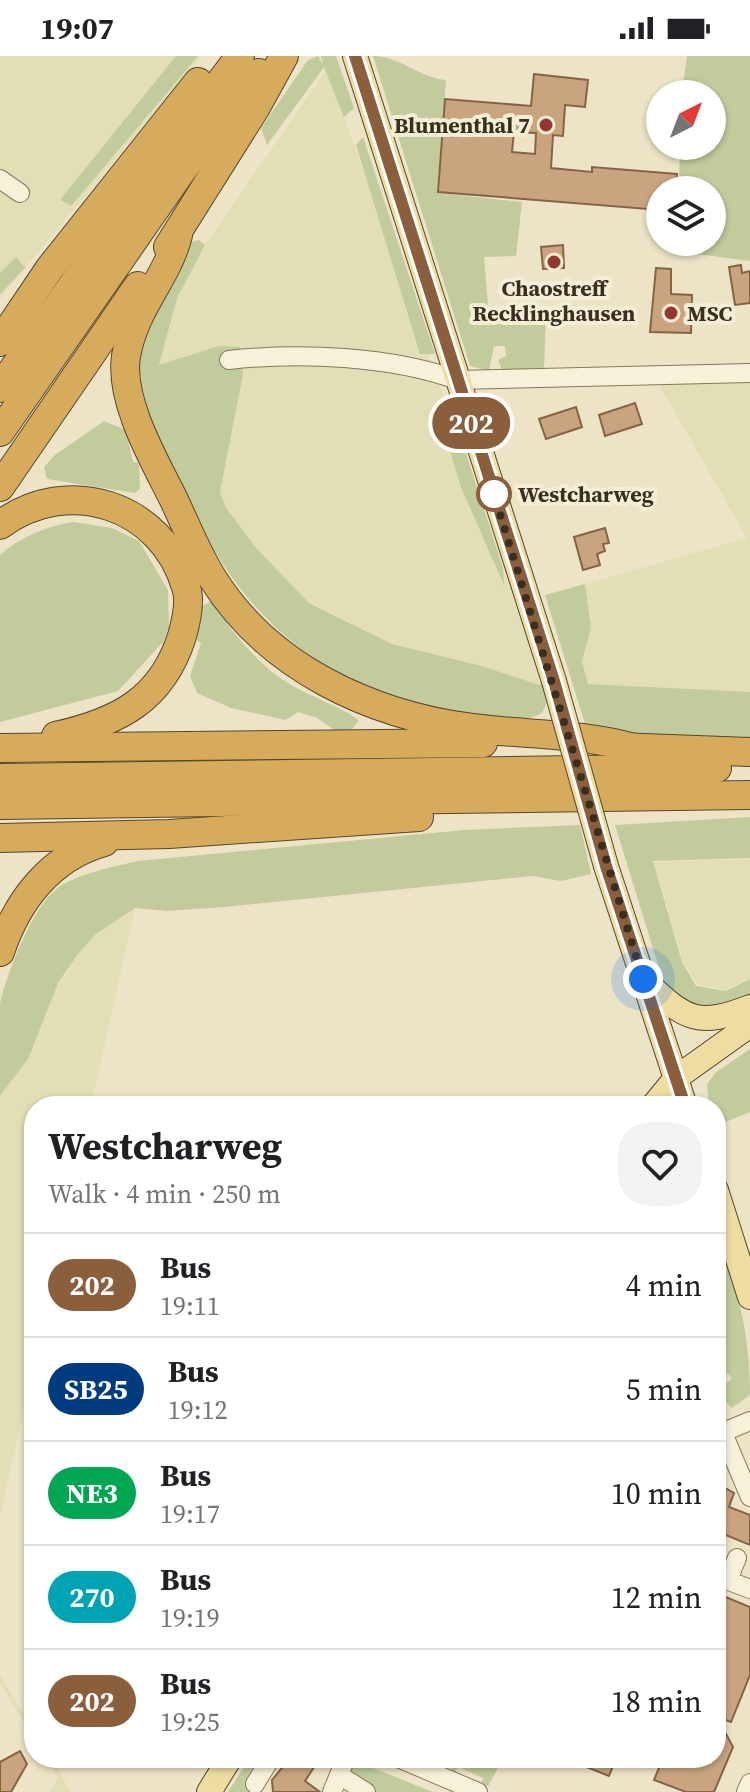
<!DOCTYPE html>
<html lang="en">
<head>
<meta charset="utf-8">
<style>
  body { margin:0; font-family:"Source Serif 4",serif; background:#f2f2f2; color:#202124; height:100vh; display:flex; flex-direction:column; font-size:30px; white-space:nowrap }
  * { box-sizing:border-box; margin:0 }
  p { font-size:26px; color:#757577 }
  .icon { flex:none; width:44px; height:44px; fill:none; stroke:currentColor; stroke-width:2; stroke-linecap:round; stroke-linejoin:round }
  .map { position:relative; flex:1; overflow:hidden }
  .side { position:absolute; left:24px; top:1040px; width:702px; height:672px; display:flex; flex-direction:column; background:#fff; border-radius:32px; box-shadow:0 2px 6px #0004 }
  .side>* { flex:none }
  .badge { padding:0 16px; border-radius:26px; font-size:28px; line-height:52px }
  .needle { width:52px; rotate:42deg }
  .tools { position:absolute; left:646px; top:24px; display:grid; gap:16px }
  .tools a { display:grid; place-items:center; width:80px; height:80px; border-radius:50%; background:#fff; box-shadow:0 2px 6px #0004; font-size:40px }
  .you { position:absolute; width:40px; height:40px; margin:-20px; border:6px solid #fff; border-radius:50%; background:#1a73e8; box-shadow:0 0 0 12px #1a73e833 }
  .map>.badge { position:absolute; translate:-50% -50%; box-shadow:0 0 0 4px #fff }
  .round { display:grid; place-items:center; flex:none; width:84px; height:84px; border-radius:32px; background:#f2f2f2 }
  .head { display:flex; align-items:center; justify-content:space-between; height:136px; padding:0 24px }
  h1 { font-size:38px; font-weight:700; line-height:60px }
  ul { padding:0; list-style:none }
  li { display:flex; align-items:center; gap:24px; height:104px; padding:0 24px; border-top:2px solid #e0e0e0 }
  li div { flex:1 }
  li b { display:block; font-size:30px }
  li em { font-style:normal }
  li .badge { min-width:88px; font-weight:700; text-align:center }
  .status { display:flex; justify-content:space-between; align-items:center; height:56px; padding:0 40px; background:#fff; direction:ltr }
  .status svg { height:22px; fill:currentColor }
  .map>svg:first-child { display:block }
  .farmland { fill:#e2deb5 }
  .green { fill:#c1cb9b }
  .building { fill:#c9a47f; stroke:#866344; stroke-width:2; fill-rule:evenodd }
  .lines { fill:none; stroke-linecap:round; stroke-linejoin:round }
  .minor-casing { stroke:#88775d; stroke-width:20 }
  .major-casing { stroke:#564531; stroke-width:26 }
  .highway-casing { stroke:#564531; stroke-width:30 }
  .minor { stroke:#f8f1da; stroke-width:18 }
  .major { stroke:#eedca1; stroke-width:24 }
  .highway { stroke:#d7ab5c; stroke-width:28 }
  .major-bridge-casing { stroke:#564531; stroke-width:26; stroke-linecap:butt }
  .major-bridge { stroke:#eedca1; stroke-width:24 }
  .line-casing { stroke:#fff; stroke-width:18 }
  .line { stroke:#8b5e3c; stroke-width:12 }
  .walk { stroke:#392e20; stroke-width:8; stroke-dasharray:0 14.4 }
  .poi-dot { fill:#943730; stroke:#f4eed6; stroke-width:3 }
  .stop-dot { fill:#fff; stroke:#8b5e3c; stroke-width:4 }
  .labels { text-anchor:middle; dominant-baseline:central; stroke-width:8; stroke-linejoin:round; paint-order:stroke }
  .poi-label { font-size:22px; font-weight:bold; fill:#392e20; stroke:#f4eed6; text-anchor:end }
  .stop-label { font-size:22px; font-weight:bold; fill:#392e20; stroke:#f4eed6; text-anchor:start }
</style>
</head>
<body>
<div class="status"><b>19:07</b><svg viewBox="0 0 49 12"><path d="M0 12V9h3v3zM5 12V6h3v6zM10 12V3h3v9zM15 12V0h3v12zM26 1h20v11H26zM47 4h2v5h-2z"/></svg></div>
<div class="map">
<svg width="750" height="1736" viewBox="0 0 750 1736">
  <rect width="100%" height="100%" fill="#ede4c7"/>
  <g class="farmland">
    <polygon points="0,0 201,0 0,242"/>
    <polygon points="327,13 447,350 543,630 478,609 392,588 301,542 245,478 226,452 220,436 243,318 159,310 177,241 205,189"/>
    <polygon points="750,318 750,636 588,628 582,605 591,572 585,528 747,482 656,323"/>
    <polygon points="750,803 750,922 725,934 697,928 683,906 654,806"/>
    <polygon points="135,852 91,1050 34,1050 34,1307 0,1460 0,1040 25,1008 53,937 78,898 96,878"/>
    <polygon points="0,1619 34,1675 34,1683 0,1627"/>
    <polygon points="46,1702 51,1702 71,1736 49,1736 58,1722"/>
  </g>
  <g class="green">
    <polygon points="176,0 198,0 71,150 60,144"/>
    <polygon points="318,0 323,8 321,0 336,0 354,52 344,61 324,11 267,89 261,72 308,4"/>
    <path d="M373,0C399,0 420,22 446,24L437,137L522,146L516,200L484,201L489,261L546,259L544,314H502L498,304L506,300L505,290H494L489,315L470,310Z"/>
    <polygon points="687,0 750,0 750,205 697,198 697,186 712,186 712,134 690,134 690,128 679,126 680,90 712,90 712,38 682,38"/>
    <polygon points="363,81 435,298 420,298 356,89"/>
    <path d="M199,184L205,189L177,242L159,309L219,290L240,291L243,318L220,436L226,452L257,493L309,547L392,588L478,609L543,630L547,646L542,657C513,672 484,662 454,656C306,630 231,547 173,415C155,374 139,339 138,293L189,186Z"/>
    <polygon points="16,201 25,212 0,238 0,217"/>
    <polygon points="447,350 454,360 503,512 504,529 461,431 439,359"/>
    <polygon points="104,365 126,374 133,406 139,407 140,433 135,437 47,423 44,411 55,399"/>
    <path d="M73,466L112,472L139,485L168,534L169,571L163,586L118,635L0,666V499C20,481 47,470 73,466Z"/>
    <polygon points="585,528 591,572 582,605 588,628 750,636 750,687 635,679 586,671 545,539"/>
    <path d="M211,545C233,577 259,611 293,630C306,638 352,656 359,665L350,675L337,676L317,662L298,656L285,664L231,652L197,637L190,620L201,587L194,582L195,555Z"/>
    <polygon points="750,761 750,802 653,805 682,906 696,930 726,935 750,923 750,941 703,953 684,946 663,925 615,769"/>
    <path d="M580,769L591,818L561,825L533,820L224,851L167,855L135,852L96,878L78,898L58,927L28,1003L0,1040C0,1011 0,976 0,948C7,917 34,845 62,829C85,816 112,811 138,805L464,774Z"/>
    <polygon points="750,993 750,1056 716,1070 716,1050 709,1050 707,1029 715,1017"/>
    <path d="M716,1187C741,1233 750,1287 750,1339L732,1352L717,1337L732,1322L716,1306V1290L720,1285L716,1281Z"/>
    <polygon points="250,1702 265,1702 247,1732 250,1736 228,1736"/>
    <polygon points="365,1702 363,1708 433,1736 370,1736 349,1717 353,1703"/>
    <polygon points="441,1702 471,1702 499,1710 489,1729 480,1732 483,1722 458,1711 453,1721 449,1719 454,1707"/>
  </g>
  <g class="building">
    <path d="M534,18L588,24L585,51L565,49L563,80L553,79L551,112L592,116V111L677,118L676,134H660V154L438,136L445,43L531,50ZM514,76L536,77L535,98L512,96Z"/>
    <polygon points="563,189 564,212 543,213 541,191"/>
    <polygon points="741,209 742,217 750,215 750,247 735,249 729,211"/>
    <polygon points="656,212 671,213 671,238 692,239 691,277 650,276"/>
    <polygon points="635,347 642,368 605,380 599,359"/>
    <polygon points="576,351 582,371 546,383 539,363"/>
    <polygon points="605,472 609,487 603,488 605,495 597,498 600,509 583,514 574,481"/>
    <polygon points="716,1427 734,1437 729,1451 750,1459 750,1489 716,1475"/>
    <polygon points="716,1537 750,1551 750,1619 731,1666 717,1661 733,1691 714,1736 686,1736 654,1724 663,1702 716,1702"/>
    <polygon points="20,1695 27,1708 11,1736 0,1736 0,1706"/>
    <polygon points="290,1702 320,1702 305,1725 320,1736 273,1736 272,1724"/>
    <polygon points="564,1702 616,1702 609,1720"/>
  </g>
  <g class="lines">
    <defs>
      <g id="minor">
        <polyline points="0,123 20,137"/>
        <path d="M229,304C299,296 391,300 457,324L750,317"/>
        <polyline points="723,1377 750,1441"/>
        <polyline points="716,1379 750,1365"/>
        <polyline points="716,1520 750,1533"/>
        <polyline points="728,1524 737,1502"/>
        <polyline points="398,1702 478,1736"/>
        <polyline points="339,1719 366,1736"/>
        <polyline points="255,1728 271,1702"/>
        <polyline points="332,1736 346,1702"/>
        <polyline points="746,1736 750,1727"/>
      </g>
      <g id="major">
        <polyline points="355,0 554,625"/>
        <polyline points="606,810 685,1050"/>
        <path d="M648,928C686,964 699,971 750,951"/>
        <polyline points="653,1050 676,1022 750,969"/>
        <polyline points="716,1134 750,1241"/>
        <polyline points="209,1736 230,1702"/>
      </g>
      <g id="highway">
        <path d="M178,179C167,223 135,250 126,300C119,344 154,404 173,442C186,469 197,498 213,523C269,612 371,659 472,672C526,679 581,677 634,692"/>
        <polyline points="168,191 256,51 284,0"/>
        <polyline points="0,286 50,212 198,26"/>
        <polyline points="0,332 154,114 240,0"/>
        <polyline points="0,376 183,113 259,17"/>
        <polyline points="0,431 138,230"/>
        <path d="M0,469C68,418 162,449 186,531C191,545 186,566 182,580C162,644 118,666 56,680"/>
        <polyline points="617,691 750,696"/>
        <polyline points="0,692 483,687"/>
        <polyline points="0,722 717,712"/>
        <polyline points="0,749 750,739"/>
        <polyline points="0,782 169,778 419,761"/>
        <path d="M0,896C17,845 50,801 104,786"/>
      </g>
    </defs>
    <use href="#minor" class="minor-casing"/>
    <use href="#major" class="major-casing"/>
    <use href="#highway" class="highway-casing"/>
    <use href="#minor" class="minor"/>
    <use href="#major" class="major"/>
    <use href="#highway" class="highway"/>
    <defs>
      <polyline id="major-bridge" points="554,625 606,810"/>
    </defs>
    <use href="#major-bridge" class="major-bridge-casing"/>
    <use href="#major-bridge" class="major-bridge"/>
  </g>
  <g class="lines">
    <defs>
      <polyline id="line" points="355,0 554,625 606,810 685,1050"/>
    </defs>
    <use href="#line" class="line-casing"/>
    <use href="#line" class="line"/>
    <polyline class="walk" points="494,438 493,435 643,923"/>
  </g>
  <g class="poi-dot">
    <circle cx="546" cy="69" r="8"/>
    <circle cx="554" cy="206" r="8"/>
    <circle cx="671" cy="257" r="8"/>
  </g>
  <circle class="stop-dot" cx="494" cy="438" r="16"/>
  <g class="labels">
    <g class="poi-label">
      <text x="530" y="69">Blumenthal 7</text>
      <text x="554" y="232" text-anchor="middle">Chaostreff<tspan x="554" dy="25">Recklinghausen</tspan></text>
      <text x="687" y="257" text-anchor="start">MSC</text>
    </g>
    <g class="stop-label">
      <text x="518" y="438">Westcharweg</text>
    </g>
  </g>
</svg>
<div class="tools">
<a><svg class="needle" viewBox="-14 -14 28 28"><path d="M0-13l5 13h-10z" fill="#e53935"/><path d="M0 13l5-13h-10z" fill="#757577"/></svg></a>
<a><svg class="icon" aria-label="layers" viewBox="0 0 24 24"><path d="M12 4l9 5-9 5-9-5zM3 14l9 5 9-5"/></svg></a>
</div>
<div class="you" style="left:643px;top:923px"></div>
<b class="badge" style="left:471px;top:367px;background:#8b5e3c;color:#fff">202</b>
<section class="side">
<div class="head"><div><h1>Westcharweg</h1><p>Walk · 4 min · 250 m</p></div><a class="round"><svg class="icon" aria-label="heart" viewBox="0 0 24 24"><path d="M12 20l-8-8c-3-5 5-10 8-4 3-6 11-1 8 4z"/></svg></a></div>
<ul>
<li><span class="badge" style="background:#8b5e3c;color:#fff">202</span><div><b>Bus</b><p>19:11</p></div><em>4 min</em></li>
<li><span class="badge" style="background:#003b80;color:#fff">SB25</span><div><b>Bus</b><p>19:12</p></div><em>5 min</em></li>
<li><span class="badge" style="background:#00a651;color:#fff">NE3</span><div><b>Bus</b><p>19:17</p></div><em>10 min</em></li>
<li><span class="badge" style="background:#00a3b4;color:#fff">270</span><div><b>Bus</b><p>19:19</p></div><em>12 min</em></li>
<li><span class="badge" style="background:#8b5e3c;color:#fff">202</span><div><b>Bus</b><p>19:25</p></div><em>18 min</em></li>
</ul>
</section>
</div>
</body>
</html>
